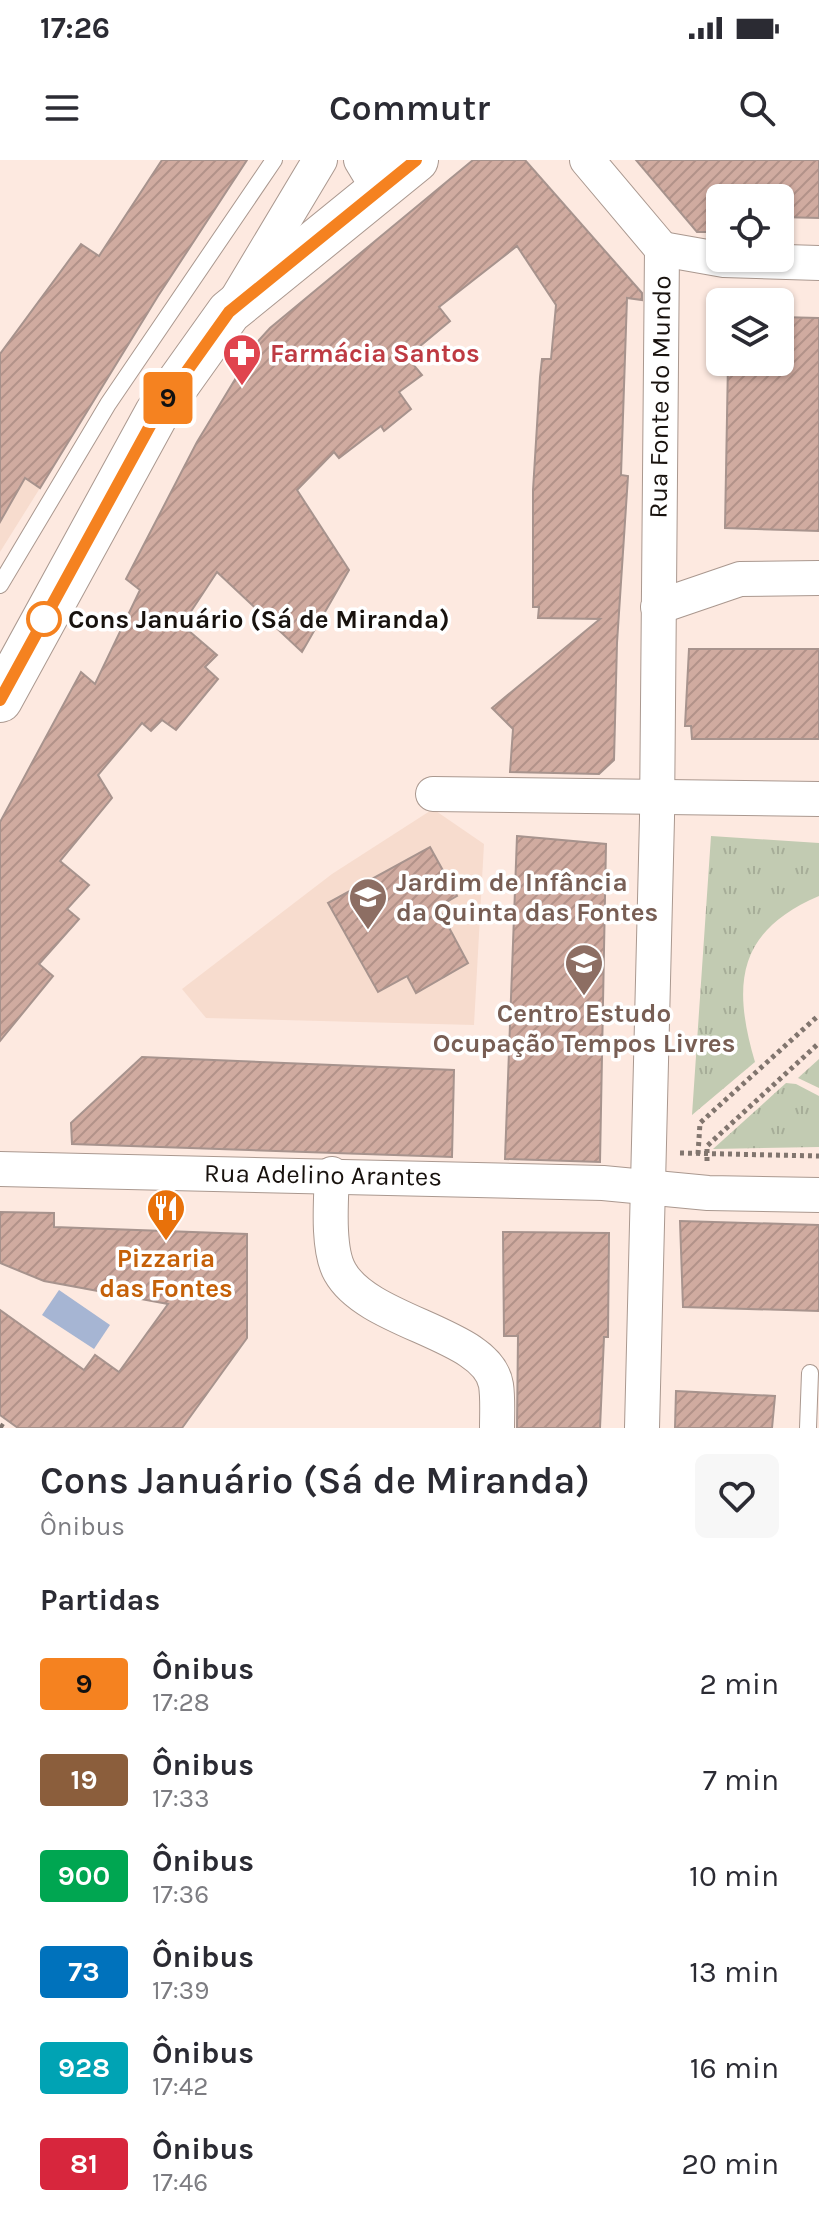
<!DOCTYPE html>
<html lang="pt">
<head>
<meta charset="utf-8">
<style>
  body { margin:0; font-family:Karla,sans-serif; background:#f7f7f7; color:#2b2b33; height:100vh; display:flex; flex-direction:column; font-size:30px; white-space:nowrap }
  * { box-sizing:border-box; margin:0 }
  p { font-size:26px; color:#7c7c81 }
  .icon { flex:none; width:44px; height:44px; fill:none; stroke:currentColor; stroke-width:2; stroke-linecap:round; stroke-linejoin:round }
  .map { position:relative; height:1268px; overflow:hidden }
  .panel { display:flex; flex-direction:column; background:#fff; flex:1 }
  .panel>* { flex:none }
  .badge { padding:0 16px; border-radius:6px; font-size:28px; line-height:52px }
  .controls { position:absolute; left:706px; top:24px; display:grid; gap:16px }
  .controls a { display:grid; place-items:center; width:88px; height:88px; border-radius:12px; background:#fff; box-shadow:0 2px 6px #0004; font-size:40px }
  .map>.badge { position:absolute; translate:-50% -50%; box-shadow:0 0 0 4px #fff }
  h2 { padding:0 40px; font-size:30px; line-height:72px }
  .round { display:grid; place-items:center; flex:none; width:84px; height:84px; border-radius:12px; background:#f7f7f7 }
  .overview { display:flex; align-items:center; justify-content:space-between; height:136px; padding:0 40px }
  h1 { font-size:38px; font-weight:600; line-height:60px }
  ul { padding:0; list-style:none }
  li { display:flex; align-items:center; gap:24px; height:96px; padding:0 40px }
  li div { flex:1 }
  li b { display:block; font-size:30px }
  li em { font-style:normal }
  li .badge { min-width:88px; font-weight:700; text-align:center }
  .status { display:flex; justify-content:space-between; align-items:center; height:56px; padding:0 40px; background:#fff; direction:ltr }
  .status svg { height:22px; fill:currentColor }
  header { display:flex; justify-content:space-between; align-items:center; height:104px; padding:0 40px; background:#fff; font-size:36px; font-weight:600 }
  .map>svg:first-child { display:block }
  .built { fill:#f7dcce }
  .grass { fill:url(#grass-tufts) }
  .water { fill:#a6b5d3 }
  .building { fill:url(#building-hatch); stroke:#a7938d; stroke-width:2 }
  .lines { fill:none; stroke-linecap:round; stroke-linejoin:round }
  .lane-casing { stroke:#aa988f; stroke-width:18 }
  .street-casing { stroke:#aa988f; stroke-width:36 }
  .secondary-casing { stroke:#aa988f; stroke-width:46 }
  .path { stroke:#81756e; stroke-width:5; stroke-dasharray:4 4; stroke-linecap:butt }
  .lane { stroke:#fff; stroke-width:16 }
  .street { stroke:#fff; stroke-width:34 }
  .secondary { stroke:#fff; stroke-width:44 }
  .line-casing { stroke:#fff; stroke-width:18 }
  .line { stroke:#f58220; stroke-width:12 }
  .stop-dot { fill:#fff; stroke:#f58220; stroke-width:4 }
  .labels { text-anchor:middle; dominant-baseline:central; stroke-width:7; stroke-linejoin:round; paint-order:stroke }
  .health-label { font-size:26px; font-weight:bold; fill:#be3a42; stroke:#fff; text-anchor:start }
  .street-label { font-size:26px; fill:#18120e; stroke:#fff }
  .stop-label { font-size:26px; font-weight:bold; fill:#18120e; stroke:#fff; text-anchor:start }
  .education-label { font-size:26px; font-weight:bold; fill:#785e54; stroke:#fff; text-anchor:start }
  .food-label { font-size:26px; font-weight:bold; fill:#c56008; stroke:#fff }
</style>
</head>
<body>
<div class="status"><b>17:26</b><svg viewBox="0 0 49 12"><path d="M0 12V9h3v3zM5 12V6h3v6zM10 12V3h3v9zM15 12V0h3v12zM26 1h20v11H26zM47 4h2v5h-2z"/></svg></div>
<header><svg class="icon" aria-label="menu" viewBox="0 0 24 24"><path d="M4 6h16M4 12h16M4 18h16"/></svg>Commutr<svg class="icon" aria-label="search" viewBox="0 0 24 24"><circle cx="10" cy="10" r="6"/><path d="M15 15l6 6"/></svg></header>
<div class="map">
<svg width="819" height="1268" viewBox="0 0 819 1268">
  <defs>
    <pattern id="grass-tufts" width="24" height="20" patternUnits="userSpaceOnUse" patternTransform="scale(2)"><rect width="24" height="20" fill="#c2cbb2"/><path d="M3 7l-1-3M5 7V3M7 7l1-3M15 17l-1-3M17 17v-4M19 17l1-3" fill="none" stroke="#a6ad98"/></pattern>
    <pattern id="building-hatch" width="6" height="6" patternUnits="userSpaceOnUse" patternTransform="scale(2)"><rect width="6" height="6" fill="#d0aba0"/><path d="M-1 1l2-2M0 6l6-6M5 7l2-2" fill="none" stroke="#b29289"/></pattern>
  </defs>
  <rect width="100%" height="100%" fill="#fde9e0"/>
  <g class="built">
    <polygon points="0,300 40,328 0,392"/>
    <polygon points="433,649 484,684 474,865 206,858 182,829 332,714"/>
  </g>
  <g class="grass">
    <path d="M711,676L819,683V736C737,771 732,824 755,902L692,955Z"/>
    <polygon points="819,899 819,928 798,918"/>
    <polygon points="786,923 796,924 819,936 819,987 713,989"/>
  </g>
  <polygon class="water" points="59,1130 110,1165 94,1189 42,1155"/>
  <g class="building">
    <polygon points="162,0 247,0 158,136 40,328 25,318 0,362 0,194 81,84 99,96"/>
    <polygon points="473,0 525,0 642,133 642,140 627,138 621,315 628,316 617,483 614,600 599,614 510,612 513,569 492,548 600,459 538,458 539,447 533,447 533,330 540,217 542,199 551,199 556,145 517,86 439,147 450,161 407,197 422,215 399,232 411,249 384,271 381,266 339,298 334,292 297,330 349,410 302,492 217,412 182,465 217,495 205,507 218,519 176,570 162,560 151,571 142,563 98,615 112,638 60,701 89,725 67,749 79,759 39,804 53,816 0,881 0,662 81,512 95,524 140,430 126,419 197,282 259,180 270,168"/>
    <polygon points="636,0 819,0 819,58 780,57 780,38 720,38 720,72 697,72"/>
    <polygon points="780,157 819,158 819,371 725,368 728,202 780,202"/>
    <polygon points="689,489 819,489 819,579 692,579 691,566 685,566"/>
    <polygon points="517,676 606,684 600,1002 505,999"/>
    <polygon points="430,687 457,736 438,747 468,803 416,833 407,816 378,832 328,743"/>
    <polygon points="142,897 454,910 452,997 72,984 71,963"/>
    <polygon points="0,1052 54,1053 54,1067 247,1074 247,1178 182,1268 18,1268 0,1255 0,1150 84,1210 95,1195 119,1212 168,1144 44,1121 0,1103"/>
    <polygon points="680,1061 819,1065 819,1151 683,1147"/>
    <polygon points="503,1072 609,1073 608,1177 604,1177 600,1268 517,1268 518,1176 504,1176"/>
    <polygon points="676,1231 775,1236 772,1268 675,1268"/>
  </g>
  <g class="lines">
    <defs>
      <g id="lane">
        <polyline points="0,425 108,244 274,0"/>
        <polyline points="808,1268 810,1213"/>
      </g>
      <g id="street">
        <polyline points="361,0 379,30"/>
        <polyline points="587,0 662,89"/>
        <polyline points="662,89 724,100 819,103"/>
        <polyline points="238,137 320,0"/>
        <polyline points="658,447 740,419 819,418"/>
        <polyline points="433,634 819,639"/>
        <polyline points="0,1009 603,1023 708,1033 819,1035"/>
        <path d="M332,1014C331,1040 327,1090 340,1112C369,1164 488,1173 496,1225C498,1238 497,1254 497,1268"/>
        <polyline points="642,1268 657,658 662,89"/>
      </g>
      <polyline id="secondary" points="0,540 157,253 229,152 416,0"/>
    </defs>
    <use href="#lane" class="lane-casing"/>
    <use href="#street" class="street-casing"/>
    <use href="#secondary" class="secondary-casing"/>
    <g class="path">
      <polyline points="680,993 819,996"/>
      <polyline points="698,994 700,963 819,855"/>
      <polyline points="707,1001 707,986 819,883"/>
      <polyline points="0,1265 5,1268"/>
    </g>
    <use href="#lane" class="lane"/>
    <use href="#street" class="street"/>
    <use href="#secondary" class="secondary"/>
  </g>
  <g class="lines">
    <defs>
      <polyline id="line" points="0,540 157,253 229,152 416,0"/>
    </defs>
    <use href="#line" class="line-casing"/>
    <use href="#line" class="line"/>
  </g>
  <defs>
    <symbol id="pharmacy-pin" viewBox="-11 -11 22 30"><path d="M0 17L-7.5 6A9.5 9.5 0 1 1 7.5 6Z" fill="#e0444e" stroke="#fff"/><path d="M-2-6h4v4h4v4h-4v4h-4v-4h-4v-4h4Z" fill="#fff"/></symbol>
    <symbol id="school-pin" viewBox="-11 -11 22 30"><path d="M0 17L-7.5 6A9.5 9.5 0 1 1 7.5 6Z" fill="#8d6e63" stroke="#fff"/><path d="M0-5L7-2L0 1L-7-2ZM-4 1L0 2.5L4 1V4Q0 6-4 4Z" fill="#fff"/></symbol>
    <symbol id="restaurant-pin" viewBox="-11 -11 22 30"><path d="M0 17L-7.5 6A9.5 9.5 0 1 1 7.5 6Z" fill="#e8710a" stroke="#fff"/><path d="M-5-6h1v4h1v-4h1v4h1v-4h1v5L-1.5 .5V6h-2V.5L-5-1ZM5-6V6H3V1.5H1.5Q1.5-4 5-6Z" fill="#fff"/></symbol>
  </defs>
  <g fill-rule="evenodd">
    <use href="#pharmacy-pin" x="220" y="171" width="44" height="60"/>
    <use href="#school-pin" x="346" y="715" width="44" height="60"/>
    <use href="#school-pin" x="562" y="781" width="44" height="60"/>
    <use href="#restaurant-pin" x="144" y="1026" width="44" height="60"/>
  </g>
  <circle class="stop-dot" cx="44" cy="459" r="16"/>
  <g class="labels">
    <g class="health-label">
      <text x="270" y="193">Farmácia Santos</text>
    </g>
    <g class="street-label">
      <text transform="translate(660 237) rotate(-89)">Rua Fonte do Mundo</text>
      <text transform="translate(323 1015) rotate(1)">Rua Adelino Arantes</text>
    </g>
    <g class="stop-label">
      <text x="68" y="459">Cons Januário (Sá de Miranda)</text>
    </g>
    <g class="education-label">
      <text x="396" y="722">Jardim de Infância<tspan x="396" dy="30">da Quinta das Fontes</tspan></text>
      <text x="584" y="853" text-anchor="middle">Centro Estudo<tspan x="584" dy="30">Ocupação Tempos Livres</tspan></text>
    </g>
    <g class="food-label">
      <text x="166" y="1098">Pizzaria<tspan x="166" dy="30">das Fontes</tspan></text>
    </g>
  </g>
</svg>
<div class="controls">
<a><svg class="icon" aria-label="locate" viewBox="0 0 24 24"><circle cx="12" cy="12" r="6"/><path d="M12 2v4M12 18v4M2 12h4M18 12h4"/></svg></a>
<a><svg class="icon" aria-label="layers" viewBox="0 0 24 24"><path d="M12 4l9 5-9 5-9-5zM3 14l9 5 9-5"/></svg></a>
</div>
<b class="badge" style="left:168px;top:238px;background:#f58220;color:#111">9</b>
</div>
<section class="panel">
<div class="overview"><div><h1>Cons Januário (Sá de Miranda)</h1><p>Ônibus</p></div><a class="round"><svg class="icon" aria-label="heart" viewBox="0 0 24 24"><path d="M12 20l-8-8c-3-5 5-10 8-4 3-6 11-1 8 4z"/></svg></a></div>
<h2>Partidas</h2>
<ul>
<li><span class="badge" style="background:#f58220;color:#111">9</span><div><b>Ônibus</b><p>17:28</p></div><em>2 min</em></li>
<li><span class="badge" style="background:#8b5e3c;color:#fff">19</span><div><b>Ônibus</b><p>17:33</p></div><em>7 min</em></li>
<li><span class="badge" style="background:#00a651;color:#fff">900</span><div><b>Ônibus</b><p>17:36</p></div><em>10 min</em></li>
<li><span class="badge" style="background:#0072bc;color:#fff">73</span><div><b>Ônibus</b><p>17:39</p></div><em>13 min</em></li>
<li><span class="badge" style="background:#00a3b4;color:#fff">928</span><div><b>Ônibus</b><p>17:42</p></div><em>16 min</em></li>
<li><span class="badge" style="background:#d7263d;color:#fff">81</span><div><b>Ônibus</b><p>17:46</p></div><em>20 min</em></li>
</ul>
</section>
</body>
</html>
